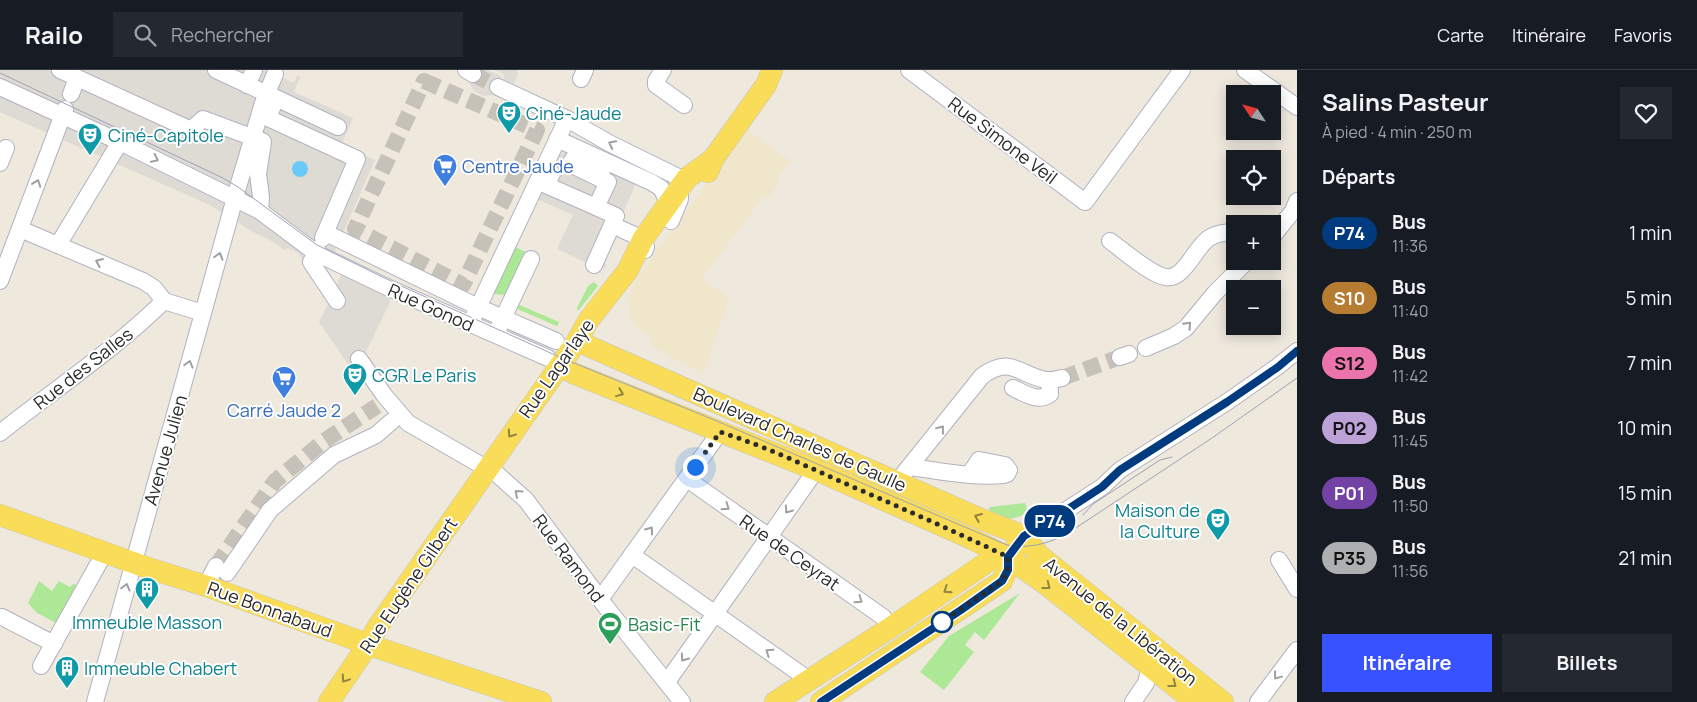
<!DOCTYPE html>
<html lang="fr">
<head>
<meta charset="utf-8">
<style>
  body { margin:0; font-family:Manrope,sans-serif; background:#242831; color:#f1f3f6; height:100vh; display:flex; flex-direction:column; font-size:19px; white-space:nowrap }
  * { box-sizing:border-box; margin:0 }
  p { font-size:16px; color:#9ea1a6 }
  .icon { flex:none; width:28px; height:28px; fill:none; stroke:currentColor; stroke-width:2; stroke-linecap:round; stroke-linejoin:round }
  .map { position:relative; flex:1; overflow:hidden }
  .sheet { display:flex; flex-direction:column; background:#171b24; width:400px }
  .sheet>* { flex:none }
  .badge { padding:0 10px; border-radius:16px; font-size:18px; line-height:32px }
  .needle { width:32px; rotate:306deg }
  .controls { position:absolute; left:1226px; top:15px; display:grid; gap:10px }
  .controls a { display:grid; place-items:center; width:55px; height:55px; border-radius:0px; background:#171b24; box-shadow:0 2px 12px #0003; font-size:25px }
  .you { position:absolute; width:25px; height:25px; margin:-12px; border:4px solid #fff; border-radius:50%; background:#1a73e8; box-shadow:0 0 0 8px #1a73e833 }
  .map>.badge { position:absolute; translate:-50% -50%; box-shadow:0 0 0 2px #fff }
  h2 { padding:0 25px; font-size:19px; line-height:45px }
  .round { display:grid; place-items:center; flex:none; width:52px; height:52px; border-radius:0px; background:#242831 }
  .head { display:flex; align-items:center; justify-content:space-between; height:85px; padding:0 25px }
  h1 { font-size:24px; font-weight:700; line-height:38px }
  .action { display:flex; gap:10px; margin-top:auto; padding:10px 25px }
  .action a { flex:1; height:58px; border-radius:0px; background:#3952ff; color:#fff; font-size:20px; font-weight:700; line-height:58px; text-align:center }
  .action a+a { background:#242831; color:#f1f3f6 }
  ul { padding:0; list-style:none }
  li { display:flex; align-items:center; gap:15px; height:65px; padding:0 25px }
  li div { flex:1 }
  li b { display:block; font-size:19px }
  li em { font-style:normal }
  li .badge { min-width:55px; font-weight:700; text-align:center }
  header { display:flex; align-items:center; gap:30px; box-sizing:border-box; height:70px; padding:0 25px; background:#171b24; border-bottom:1px solid #363941 }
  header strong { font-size:24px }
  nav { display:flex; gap:28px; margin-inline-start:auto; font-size:18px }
  .search { width:350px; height:45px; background:#242831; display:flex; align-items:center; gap:12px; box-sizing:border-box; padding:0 18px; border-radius:0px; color:#9ea1a6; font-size:19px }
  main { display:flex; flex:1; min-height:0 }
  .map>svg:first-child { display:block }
  .education { fill:#f0e6cb }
  .green { fill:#ade896 }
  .plaza { fill:#dedad4; fill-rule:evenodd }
  .water { fill:#6ac9f6 }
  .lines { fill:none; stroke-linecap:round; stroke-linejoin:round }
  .minor-tunnel { stroke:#c7c2b9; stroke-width:16; stroke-dasharray:16 8; stroke-linecap:butt }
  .minor-casing { stroke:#b1b2c0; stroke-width:18 }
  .major-casing { stroke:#c8c8c8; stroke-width:22 }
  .minor { stroke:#fff; stroke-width:16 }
  .major { stroke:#f9dc57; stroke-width:21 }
  .tram { stroke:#9fa1b7; stroke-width:1 }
  .oneway { stroke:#a0a0a0 }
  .oneway2 { stroke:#928441 }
  .line-casing { stroke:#fff; stroke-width:11 }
  .line { stroke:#003b80; stroke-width:8 }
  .walk { stroke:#2b2b2b; stroke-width:5; stroke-dasharray:0 9 }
  .stop-dot { fill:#fff; stroke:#003b80; stroke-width:2.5 }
  .labels { text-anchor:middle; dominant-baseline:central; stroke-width:4; stroke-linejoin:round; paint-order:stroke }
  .culture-label { font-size:18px; fill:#0d838f; stroke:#fff; text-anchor:start }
  .street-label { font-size:18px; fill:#2b2b2b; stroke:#fff }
  .shop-label { font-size:18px; fill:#366cbe; stroke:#fff; text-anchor:start }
  .leisure-label { font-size:18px; fill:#27864d; stroke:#fff; text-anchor:start }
</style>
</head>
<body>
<header>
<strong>Railo</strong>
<div class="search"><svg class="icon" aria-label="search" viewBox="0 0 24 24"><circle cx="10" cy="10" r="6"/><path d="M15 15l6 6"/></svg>Rechercher</div>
<nav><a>Carte</a><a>Itinéraire</a><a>Favoris</a></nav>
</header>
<main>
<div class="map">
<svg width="1297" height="632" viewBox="0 0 1297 632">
  <rect width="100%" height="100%" fill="#eee8dd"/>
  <polygon class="education" points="747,59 790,91 777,109 780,112 767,128 764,126 702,209 729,228 704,303 676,290 650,275 652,271 650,266 636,257 632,250 628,231 633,214"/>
  <g class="green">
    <polygon points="513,176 528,183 508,225 491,224"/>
    <polygon points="594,212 598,216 578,241 577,238 588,216"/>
    <polygon points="517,234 559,252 557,256 515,238"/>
    <path d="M1025,433L1028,442C1013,451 1002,450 986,447L990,437Z"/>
    <polygon points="39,511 52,521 59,511 70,517 73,514 79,516 58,554 37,543 28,533"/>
    <polygon points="1020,523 984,570 975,562 965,575 974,582 944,620 920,602 949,566"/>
  </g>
  <g class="plaza">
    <path d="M0,0H266L294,13L297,6L300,7L294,22L353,48L341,75L375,90L331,190L389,218L390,232L366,282L350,297L319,252L330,230L298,183L287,178L285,180L271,171L253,162L210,135L0,42ZM327,196L342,203L335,218L324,203Z"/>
    <polygon points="476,0 488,0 501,6 501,11 495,25 484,26 474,21 469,13"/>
    <polygon points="495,0 517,0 518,3 514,14 505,10 503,4"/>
    <polygon points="573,80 637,111 601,192 607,195 604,198 598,195 596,197 557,179 573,145 537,129 558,84"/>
  </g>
  <circle class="water" cx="300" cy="99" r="8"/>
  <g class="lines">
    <g class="minor-tunnel">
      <polyline points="473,4 498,17"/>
      <polygon points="424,11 537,60 463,215 355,159"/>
      <polyline points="1062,308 1120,287"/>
      <polyline points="216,496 275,411 324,371 377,336"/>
    </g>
    <defs>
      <g id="minor">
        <polyline points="60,0 191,60 203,49 262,71"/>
        <polyline points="216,0 338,57"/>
        <polyline points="466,0 473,4"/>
        <polyline points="663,0 656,11 656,15 684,35"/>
        <polyline points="909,0 1085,132 1182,0"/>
        <polyline points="1245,0 1297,37"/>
        <polyline points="581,9 585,0"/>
        <polyline points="247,15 254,0"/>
        <polyline points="0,17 120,72 260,141 316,183 311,192 337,231"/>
        <polyline points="498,17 567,49 609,73 678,107 687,108"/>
        <polyline points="71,24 77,8"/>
        <polyline points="275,31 268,48 357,89 323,168"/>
        <polyline points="557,69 651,112 661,118 669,134"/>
        <polyline points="585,91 598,98 597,100 573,89 570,94 601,109"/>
        <polyline points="0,93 6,78"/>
        <polyline points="552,104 546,115 596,137"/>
        <polyline points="260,141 261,127 258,104 263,72"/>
        <polyline points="671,151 680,129 680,125"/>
        <polyline points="20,159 143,211 154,218 164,231 203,243"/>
        <polyline points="621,159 643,169 646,177 645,180"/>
        <polyline points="326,163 478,237 556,271"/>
        <polyline points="1272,167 1293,141 1297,131"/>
        <path d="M1110,171C1124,181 1150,204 1165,207C1184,211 1195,177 1209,168C1217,163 1226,162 1235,162"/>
        <polyline points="58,175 120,72"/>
        <polyline points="317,179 316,183 389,218 548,288"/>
        <polyline points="594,195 616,146 596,137 608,112 601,109 602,105"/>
        <polyline points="0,211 65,39"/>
        <polyline points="474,246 567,49"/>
        <polyline points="499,257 531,189"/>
        <polyline points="1146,278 1174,266 1186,258 1215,223 1247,191"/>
        <polyline points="1120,287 1129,284"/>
        <polyline points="359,289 384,325 408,353 498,405 526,430 606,537 682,632"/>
        <path d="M1013,318C1024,323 1038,333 1050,324L1049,310"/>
        <path d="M0,363C55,319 114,280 164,231"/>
        <path d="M910,397C941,401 973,408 1004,405L1007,404L1009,400L1005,395L979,390L969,405"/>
        <polyline points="687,409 883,547 890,558"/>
        <path d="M897,412L982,306C1011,285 1019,305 1046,310C1052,311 1057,309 1062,308"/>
        <polyline points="1024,466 1045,454 1102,417 1120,400 1227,332 1277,297 1297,281"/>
        <polyline points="632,485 809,610"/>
        <polyline points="1279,490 1297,519"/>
        <polyline points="227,503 270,440 334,385 376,365 392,351"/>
        <polyline points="206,516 216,496"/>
        <polyline points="601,528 720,362"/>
        <polyline points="2,547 54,574"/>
        <polyline points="41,596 105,482"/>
        <polyline points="667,612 816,400"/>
        <polyline points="95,632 238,117 263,33 275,4"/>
        <polyline points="1133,632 1146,613 1150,597 1156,588"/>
        <polyline points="1258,632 1297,580"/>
      </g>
      <g id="major">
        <polyline points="708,102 713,89 766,15 772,0"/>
        <polyline points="577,271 981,449 1024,466 1039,485 1223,632"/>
        <polyline points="560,296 575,304 816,400 972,469 1008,487 1048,516 1195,632"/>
        <polyline points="0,445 151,499 206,516 384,580 541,632"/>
        <polyline points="329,632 361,585 379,555 577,271 588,251 628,200 643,169 687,108 713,89"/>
        <polyline points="775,632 890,558 992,489 1008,487"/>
        <path d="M821,632L1002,511C1010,497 1005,491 1015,478"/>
      </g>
    </defs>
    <use href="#minor" class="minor-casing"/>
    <use href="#major" class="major-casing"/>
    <use href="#minor" class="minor"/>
    <use href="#major" class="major"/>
    <g class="tram">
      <path d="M0,3L223,108L238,117L317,175L399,215L564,289L712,349L1007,475C1028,479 1046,474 1065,465L1212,368L1297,308"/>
      <polyline points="1083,445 1093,434 1160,390 1172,387"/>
    </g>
  </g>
  <defs><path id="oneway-chevron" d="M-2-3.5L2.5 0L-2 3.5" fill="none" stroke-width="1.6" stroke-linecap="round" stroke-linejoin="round" transform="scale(1.25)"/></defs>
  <g class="oneway">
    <use href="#oneway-chevron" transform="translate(612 74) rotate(-153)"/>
    <use href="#oneway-chevron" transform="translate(155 89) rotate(26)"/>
    <use href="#oneway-chevron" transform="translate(37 113) rotate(-70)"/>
    <use href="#oneway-chevron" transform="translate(219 186) rotate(-74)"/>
    <use href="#oneway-chevron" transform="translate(99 192) rotate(-157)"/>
    <use href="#oneway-chevron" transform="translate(1188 255) rotate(-47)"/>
    <use href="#oneway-chevron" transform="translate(189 294) rotate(-74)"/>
    <use href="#oneway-chevron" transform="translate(941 359) rotate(-52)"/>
    <use href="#oneway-chevron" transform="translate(518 423) rotate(-138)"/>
    <use href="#oneway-chevron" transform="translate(726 437) rotate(35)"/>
    <use href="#oneway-chevron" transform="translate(788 440) rotate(125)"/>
    <use href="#oneway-chevron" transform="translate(650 460) rotate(-54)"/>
    <use href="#oneway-chevron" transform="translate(126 517) rotate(-75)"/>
    <use href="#oneway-chevron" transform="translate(859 530) rotate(35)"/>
    <use href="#oneway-chevron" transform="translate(769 582) rotate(-145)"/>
    <use href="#oneway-chevron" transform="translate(684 588) rotate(125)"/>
    <use href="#oneway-chevron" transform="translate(1277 606) rotate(127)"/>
  </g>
  <g class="oneway2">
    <use href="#oneway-chevron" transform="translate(620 323) rotate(22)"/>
    <use href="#oneway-chevron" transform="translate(511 364) rotate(125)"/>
    <use href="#oneway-chevron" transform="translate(978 447) rotate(-157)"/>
    <use href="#oneway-chevron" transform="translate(1047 516) rotate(38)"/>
    <use href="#oneway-chevron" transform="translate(947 520) rotate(146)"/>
    <use href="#oneway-chevron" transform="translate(345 609) rotate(124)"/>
    <use href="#oneway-chevron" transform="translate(1173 614) rotate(38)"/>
  </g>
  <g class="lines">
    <defs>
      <polyline id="line" points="821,632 961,540 1002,511 1008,500 1008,487 1024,466 1045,454 1102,417 1120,400 1227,332 1278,297 1297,281"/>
    </defs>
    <use href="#line" class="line-casing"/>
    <use href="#line" class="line"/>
    <path class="walk" d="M695,397L720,362C765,376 808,397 851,416C904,439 956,462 1008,487V500L1002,511L938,555L942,552"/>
  </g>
  <defs>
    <symbol id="theatre-pin" viewBox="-11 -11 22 30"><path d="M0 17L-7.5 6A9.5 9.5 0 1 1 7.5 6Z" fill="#0f9aa8" stroke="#fff"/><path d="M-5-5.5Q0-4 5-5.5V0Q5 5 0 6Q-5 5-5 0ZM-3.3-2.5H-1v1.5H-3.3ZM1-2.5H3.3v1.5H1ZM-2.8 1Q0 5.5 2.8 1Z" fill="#fff"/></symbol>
    <symbol id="supermarket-pin" viewBox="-11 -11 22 30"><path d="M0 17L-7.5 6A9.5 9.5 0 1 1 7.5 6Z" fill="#3f7fe0" stroke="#fff"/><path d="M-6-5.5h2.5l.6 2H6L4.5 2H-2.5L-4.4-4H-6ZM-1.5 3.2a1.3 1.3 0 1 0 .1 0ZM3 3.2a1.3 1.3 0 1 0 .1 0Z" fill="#fff"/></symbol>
    <symbol id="building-pin" viewBox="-11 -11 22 30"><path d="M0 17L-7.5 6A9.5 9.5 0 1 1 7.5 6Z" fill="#0f9aa8" stroke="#fff"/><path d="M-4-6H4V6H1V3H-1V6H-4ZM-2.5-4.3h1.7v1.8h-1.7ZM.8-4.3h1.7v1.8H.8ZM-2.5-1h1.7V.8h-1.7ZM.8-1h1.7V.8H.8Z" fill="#fff"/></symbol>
    <symbol id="stadium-pin" viewBox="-11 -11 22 30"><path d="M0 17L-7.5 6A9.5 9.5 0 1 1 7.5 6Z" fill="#2e9e5b" stroke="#fff"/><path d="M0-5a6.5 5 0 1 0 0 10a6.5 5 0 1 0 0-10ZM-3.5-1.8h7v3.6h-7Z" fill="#fff"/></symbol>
  </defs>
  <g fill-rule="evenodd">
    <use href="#theatre-pin" x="495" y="29" width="28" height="38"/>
    <use href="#theatre-pin" x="76" y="51" width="28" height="38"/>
    <use href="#supermarket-pin" x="431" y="82" width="28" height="38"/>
    <use href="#theatre-pin" x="341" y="291" width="28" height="38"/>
    <use href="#supermarket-pin" x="270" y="294" width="28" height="38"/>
    <use href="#theatre-pin" x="1204" y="436" width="28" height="38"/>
    <use href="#building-pin" x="133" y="505" width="28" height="38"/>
    <use href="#stadium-pin" x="596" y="540" width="28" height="38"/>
    <use href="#building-pin" x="53" y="584" width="28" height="38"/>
  </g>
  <circle class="stop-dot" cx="942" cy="552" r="10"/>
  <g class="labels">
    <g class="culture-label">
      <text x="526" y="43">Ciné-Jaude</text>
      <text x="108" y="65">Ciné-Capitole</text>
      <text x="372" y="305">CGR Le Paris</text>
      <text x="1200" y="440" text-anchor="end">Maison de<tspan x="1200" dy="21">la Culture</tspan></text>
      <text x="147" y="552" text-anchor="middle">Immeuble Masson</text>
      <text x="84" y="598">Immeuble Chabert</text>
    </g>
    <g class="street-label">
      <text transform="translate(1003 70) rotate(37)">Rue Simone Veil</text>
      <text transform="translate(431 237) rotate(24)">Rue Gonod</text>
      <text transform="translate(83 298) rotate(-38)">Rue des Salles</text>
      <text transform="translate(556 298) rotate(-55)">Rue Lagarlaye</text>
      <text transform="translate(800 369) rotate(24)">Boulevard Charles de Gaulle</text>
      <text transform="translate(165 380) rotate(-74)">Avenue Julien</text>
      <text transform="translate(790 482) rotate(35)">Rue de Ceyrat</text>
      <text transform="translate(569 488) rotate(53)">Rue Ramond</text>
      <text transform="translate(408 515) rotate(-56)">Rue Eugène Gilbert</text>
      <text transform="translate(270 539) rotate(20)">Rue Bonnabaud</text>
      <text transform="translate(1121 551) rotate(39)">Avenue de la Libération</text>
    </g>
    <g class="shop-label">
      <text x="462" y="96">Centre Jaude</text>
      <text x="284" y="340" text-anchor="middle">Carré Jaude 2</text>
    </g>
    <g class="leisure-label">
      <text x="628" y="554">Basic-Fit</text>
    </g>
  </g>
</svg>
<div class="controls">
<a><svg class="needle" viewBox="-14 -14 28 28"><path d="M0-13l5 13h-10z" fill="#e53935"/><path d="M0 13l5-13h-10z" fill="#9ea1a6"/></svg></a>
<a><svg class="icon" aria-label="locate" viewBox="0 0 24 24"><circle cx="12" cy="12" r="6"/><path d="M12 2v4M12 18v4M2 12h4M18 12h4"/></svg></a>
<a>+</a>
<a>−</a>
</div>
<div class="you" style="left:695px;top:397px"></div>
<b class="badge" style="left:1050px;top:451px;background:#003b80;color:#fff">P74</b>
</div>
<section class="sheet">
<div class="head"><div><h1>Salins Pasteur</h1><p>À pied · 4 min · 250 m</p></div><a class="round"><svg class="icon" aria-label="heart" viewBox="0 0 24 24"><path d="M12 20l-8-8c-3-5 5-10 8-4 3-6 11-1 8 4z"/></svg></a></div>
<h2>Départs</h2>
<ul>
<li><span class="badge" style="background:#003b80;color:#fff">P74</span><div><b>Bus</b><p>11:36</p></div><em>1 min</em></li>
<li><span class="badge" style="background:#b57c32;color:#fff">S10</span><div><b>Bus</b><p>11:40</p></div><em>5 min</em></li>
<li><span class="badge" style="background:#ea74ab;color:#111">S12</span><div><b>Bus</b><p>11:42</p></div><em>7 min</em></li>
<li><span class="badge" style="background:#bda2d8;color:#111">P02</span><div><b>Bus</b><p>11:45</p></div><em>10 min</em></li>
<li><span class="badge" style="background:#7243a5;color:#fff">P01</span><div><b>Bus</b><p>11:50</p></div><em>15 min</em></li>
<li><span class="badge" style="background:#aeafb1;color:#111">P35</span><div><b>Bus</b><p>11:56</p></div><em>21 min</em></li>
</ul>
<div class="action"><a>Itinéraire</a><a>Billets</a></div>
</section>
</main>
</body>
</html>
